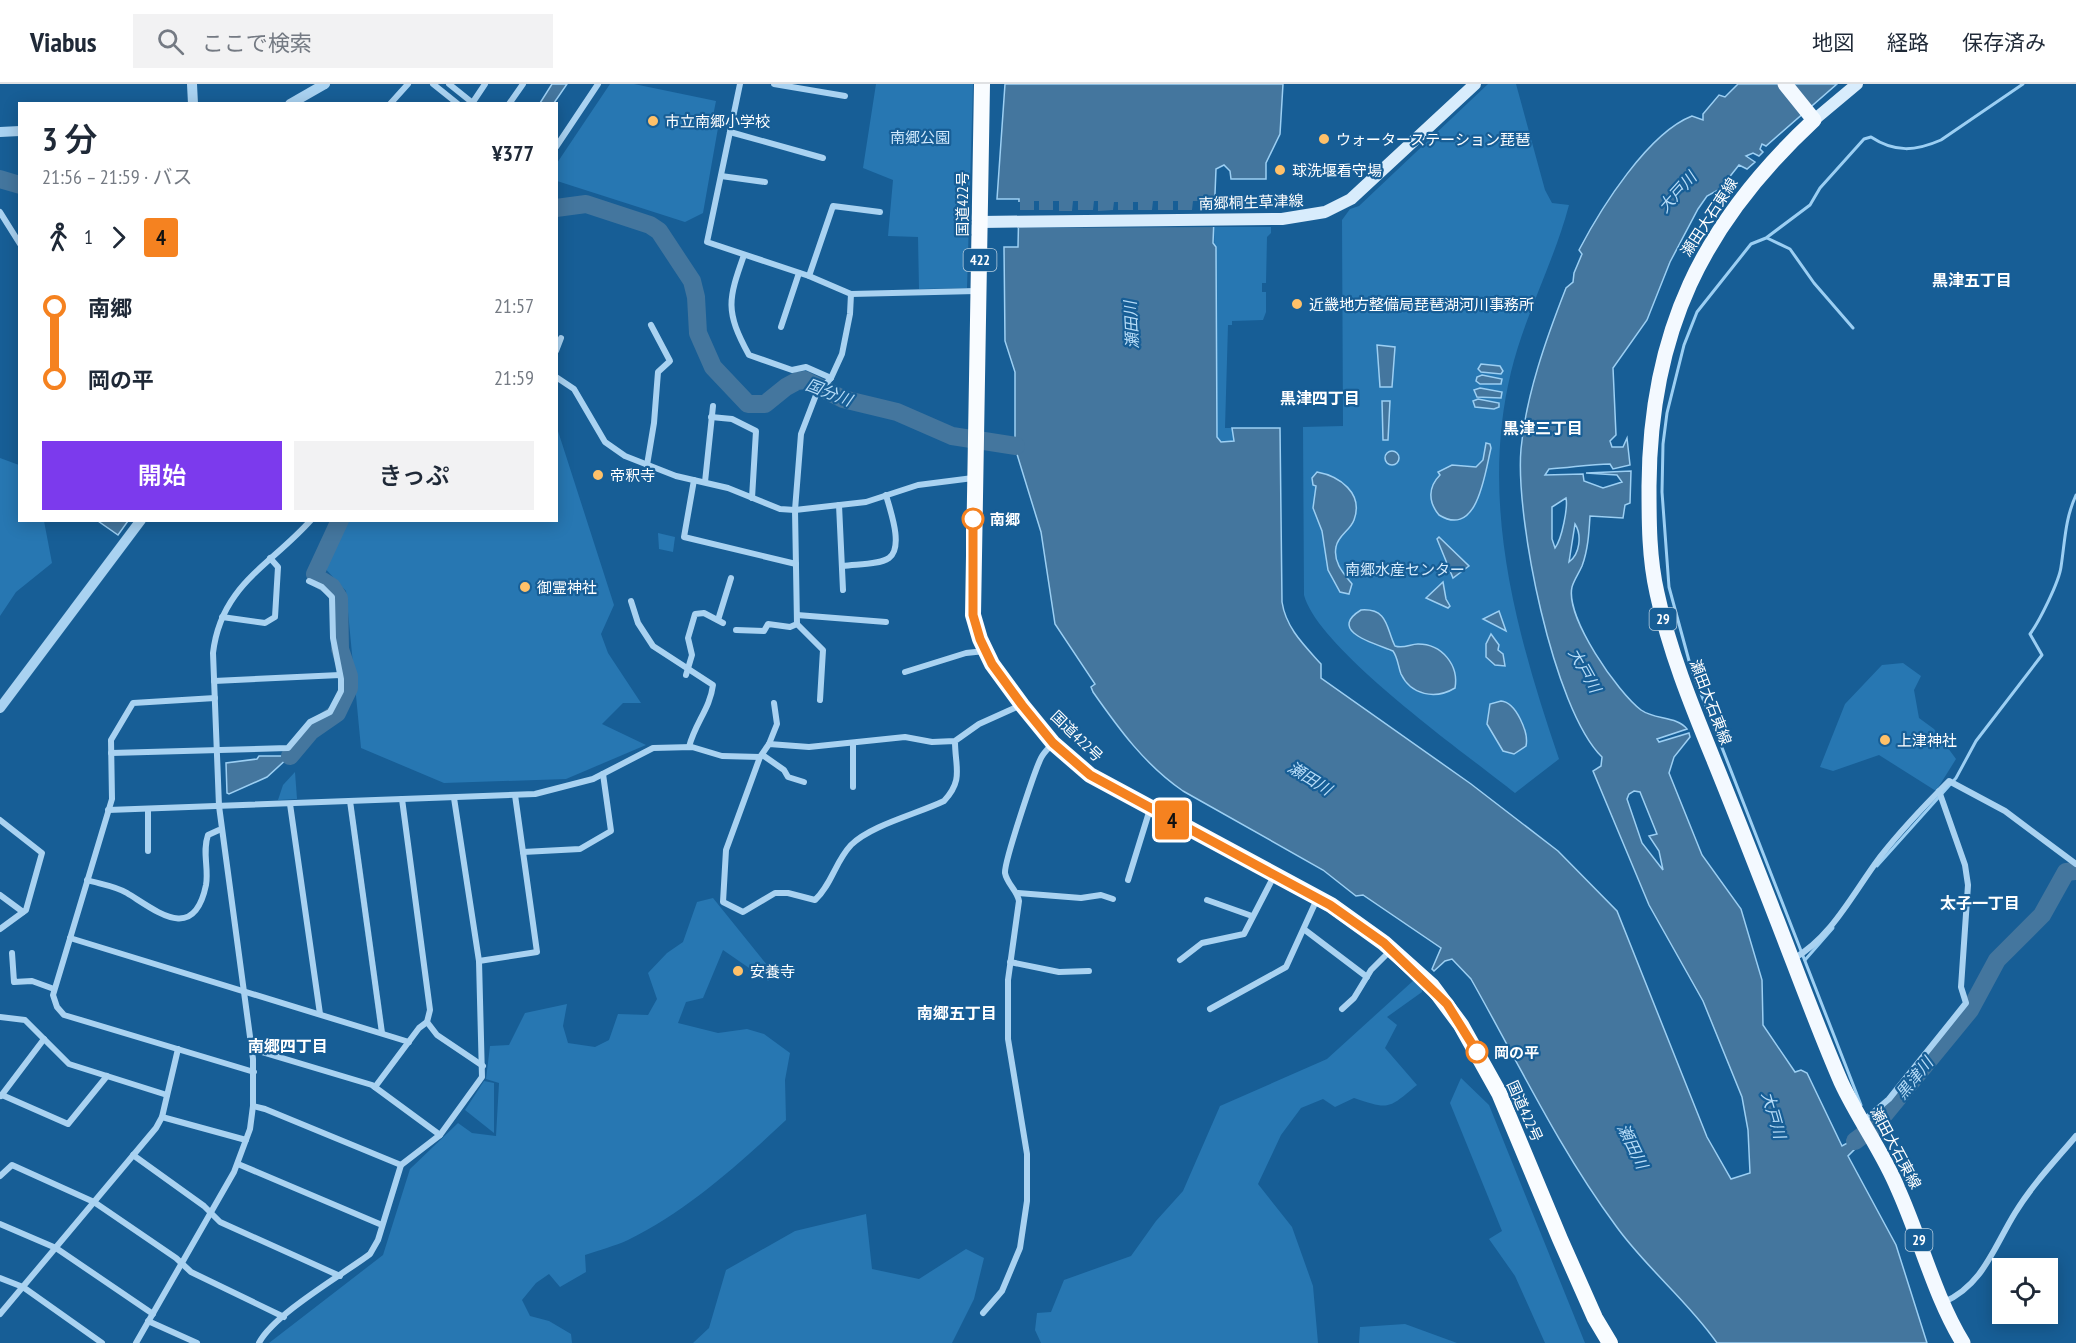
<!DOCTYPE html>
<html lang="ja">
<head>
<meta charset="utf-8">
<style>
  body { margin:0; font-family:"PT Sans Narrow","Noto Sans JP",sans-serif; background:#f2f2f3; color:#1f2937; height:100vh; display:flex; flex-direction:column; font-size:22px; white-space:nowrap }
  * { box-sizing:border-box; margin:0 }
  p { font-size:20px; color:#747a83 }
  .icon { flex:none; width:33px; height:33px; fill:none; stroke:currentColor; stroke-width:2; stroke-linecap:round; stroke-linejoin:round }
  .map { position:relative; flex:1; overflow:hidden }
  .side { position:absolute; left:18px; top:18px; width:540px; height:420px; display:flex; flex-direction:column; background:#fff; border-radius:0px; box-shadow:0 3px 15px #0003 }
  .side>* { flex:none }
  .badge { padding:0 12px; border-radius:4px; font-size:21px; line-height:39px }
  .fabs { position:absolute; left:1992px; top:1174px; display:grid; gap:12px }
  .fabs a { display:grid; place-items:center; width:66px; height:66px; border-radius:0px; background:#fff; box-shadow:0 3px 15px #0003; font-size:30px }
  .map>.badge { position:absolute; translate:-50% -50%; box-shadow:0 0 0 3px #fff }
  .legs { display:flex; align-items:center; gap:9px; height:66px; padding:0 24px; font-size:20px }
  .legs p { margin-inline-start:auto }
  .head { display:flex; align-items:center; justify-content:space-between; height:102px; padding:0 24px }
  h1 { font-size:33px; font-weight:600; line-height:45px }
  .primary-button { display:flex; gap:12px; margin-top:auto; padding:12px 24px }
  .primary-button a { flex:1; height:69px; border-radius:0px; background:#7c3aed; color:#fff; font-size:24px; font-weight:600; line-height:69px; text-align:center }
  .primary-button a+a { background:#f2f2f3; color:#1f2937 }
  ul { padding:0 24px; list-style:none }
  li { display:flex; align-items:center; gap:21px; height:72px; font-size:22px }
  li i { display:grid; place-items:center; width:9px; height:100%; margin:0 8px; background:currentColor }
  li i::after { content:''; width:15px; height:15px; margin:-8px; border:4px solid; border-radius:50%; background:#fff }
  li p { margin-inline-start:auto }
  li:first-child i { background:linear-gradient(#0000 50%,currentColor 0) }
  li:last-child i { background:linear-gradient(currentColor 50%,#0000 0) }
  header { display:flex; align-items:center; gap:36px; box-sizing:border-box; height:84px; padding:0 30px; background:#fff; border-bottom:2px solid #e0e1e3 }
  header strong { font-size:28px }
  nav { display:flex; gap:33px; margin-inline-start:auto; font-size:21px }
  .search { width:420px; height:54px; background:#f2f2f3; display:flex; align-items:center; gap:15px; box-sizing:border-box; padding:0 21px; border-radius:0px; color:#747a83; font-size:22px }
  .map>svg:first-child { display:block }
  .green { fill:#2777b2 }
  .water { fill:#44769e; stroke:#9ccff3; stroke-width:1.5; fill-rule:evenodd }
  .pier { fill:#175e96 }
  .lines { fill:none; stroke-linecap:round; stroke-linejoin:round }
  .stream { stroke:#9ccff3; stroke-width:3 }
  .river { stroke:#44769e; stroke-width:18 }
  .minor { stroke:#a9d2f1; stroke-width:6 }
  .tertiary { stroke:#a9d2f1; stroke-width:10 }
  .secondary { stroke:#d8ecfc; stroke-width:12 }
  .primary { stroke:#f3f9ff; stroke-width:15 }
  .trunk { stroke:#f9fcff; stroke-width:16 }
  .line-1-casing { stroke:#fff; stroke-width:14 }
  .line-1 { stroke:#f58220; stroke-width:9 }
  .poi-dot { fill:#ffc169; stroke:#175e96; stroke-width:2 }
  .stop-1-dot { fill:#fff; stroke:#f58220; stroke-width:3 }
  .labels { text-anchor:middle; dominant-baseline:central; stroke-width:4.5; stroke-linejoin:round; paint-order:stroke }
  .shield { fill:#175e96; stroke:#b9cfe0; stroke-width:1.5 }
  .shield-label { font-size:14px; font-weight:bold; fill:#fff }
  .poi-label { font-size:15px; fill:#fff; stroke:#175e96; text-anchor:start }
  .park-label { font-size:15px; fill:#d1e9fc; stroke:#175e96 }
  .street-label { font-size:15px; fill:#fff; stroke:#175e96 }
  .stop-label { font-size:15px; font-weight:bold; fill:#fff; stroke:#175e96; text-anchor:start }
  .water-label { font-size:16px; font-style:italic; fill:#b6dcf8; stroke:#175e96 }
  .neighbourhood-label { font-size:16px; font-weight:bold; fill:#fff; stroke:#175e96 }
</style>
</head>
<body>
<header>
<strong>Viabus</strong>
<div class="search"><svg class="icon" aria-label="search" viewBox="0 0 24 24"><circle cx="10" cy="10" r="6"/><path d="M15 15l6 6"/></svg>ここで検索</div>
<nav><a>地図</a><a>経路</a><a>保存済み</a></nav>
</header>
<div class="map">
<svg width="2076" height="1259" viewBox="0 0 2076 1259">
  <rect width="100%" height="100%" fill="#175e96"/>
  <g class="green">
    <polygon points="610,0 634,0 716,17 711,42 718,44 703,129 685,138 557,97 557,79"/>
    <polygon points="876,0 973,0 967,204 919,205 918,153 888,152 893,96 863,84"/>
    <path d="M1488,0H1516L1545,106L1552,119L1569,121C1554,178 1525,230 1511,288C1479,420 1517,551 1559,675L1515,709C1466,670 1318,565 1304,511L1303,343L1343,342L1342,136L1350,125L1359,122Z"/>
    <polygon points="1214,143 1271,143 1271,149 1267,153 1266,199 1262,199 1262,208 1266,208 1266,228 1263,236 1232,237 1232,241 1228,241 1225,344 1232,344 1234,358 1220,358 1217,353"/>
    <polygon points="557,344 614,521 601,550 608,569 641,619 623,619 602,640 646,661 566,695 444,699 361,664 346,507 320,479 339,437 556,436"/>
    <polygon points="0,374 19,381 20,436 44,437 52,479 16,508 0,532"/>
    <polygon points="658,449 675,453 673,468 659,465"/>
    <polygon points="1903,579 1921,592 1914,606 1919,634 1934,645 1956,675 1936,707 1879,671 1833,687 1820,683 1845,620 1882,581"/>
    <polygon points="295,688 297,715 278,716 283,701"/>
    <path d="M713,814L775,891L768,897L723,866L703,914L686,918L678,939L718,949L747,945L764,950L790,969L785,996L786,1036C739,1080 687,1127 628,1156C615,1162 599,1166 585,1171L586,1188L560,1203L549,1190L536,1199L522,1216L530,1232L549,1237L571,1250L572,1259H269L383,1171L410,1085L458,1039L472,1049L496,1052L499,999L486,995L490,962L509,961L525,929L567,920L563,942L568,959L595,963L609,956L618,930L648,931L657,915L648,889L667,869L683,858L697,818Z"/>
    <path d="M1414,896L1423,901L1422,908L1387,933L1397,941L1385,964L1417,1001C1388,1025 1390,1026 1354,1014L1335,1023L1323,1015L1301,1024L1281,1051L1258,1100L1292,1143L1313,1202L1318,1259H1041L1035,1246L1037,1229L1051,1228L1064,1196L1131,1172L1156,1137L1183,1107L1220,1022L1327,975Z"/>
    <polygon points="1461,994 1489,1021 1585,1259 1545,1259 1515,1192 1489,1155 1502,1147 1450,1019"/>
    <polygon points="484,997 494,999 494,1049 465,1026"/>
    <polygon points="866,1130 872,1185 919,1195 966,1165 984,1174 974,1215 952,1259 693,1259 709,1244 726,1186 795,1147"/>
    <polygon points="1405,1240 1457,1259 1359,1259 1360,1243"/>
  </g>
  <g class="water">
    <polygon points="552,0 567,0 554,19 540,19"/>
    <path d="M1005,0H1283L1280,50L1266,79V95H1231L1230,87L1224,81L1216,85L1213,159L1216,163L1217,353L1221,358L1234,357L1232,344H1280L1282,518C1286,544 1304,561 1321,580V594L1471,700L1558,767L1617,827L1707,1053L1731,1095L1750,1089L1748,1046L1742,1013L1703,917L1649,821L1593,687L1601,682L1602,673C1553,625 1515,433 1521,365C1526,311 1546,255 1566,204L1573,198L1574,189L1582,170L1579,166C1601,124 1648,49 1692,32L1703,36V30L1719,11L1725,13L1738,0H1837L1766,62L1762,60L1760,65L1763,68L1759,72L1753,69L1746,72L1755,78L1747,85L1739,81L1720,105L1707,112L1698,125L1670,178L1647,236L1613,284L1616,351L1610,357L1612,363H1623L1627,354L1630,381L1613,385L1610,380C1589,380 1570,384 1549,385L1545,391L1583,390L1584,397L1603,404L1622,398L1617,391L1586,389L1631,387L1630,419L1625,421L1623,434L1590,432C1589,449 1588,466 1582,482C1579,489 1574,496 1572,503C1565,533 1618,609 1641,626C1655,636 1677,632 1687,645L1657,655L1659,658L1689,649L1690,653L1674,673L1669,689L1702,771L1741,825L1762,896L1763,941L1795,988L1801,986L1807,989L1842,1062L1860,1052L1862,1058L1848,1072L1896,1161L1927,1259H1717C1688,1217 1646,1184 1616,1142C1559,1065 1518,978 1471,895L1452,875L1445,877L1434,887L1432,885L1441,864L1363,811L1356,812L1323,786L1183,707C1145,681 1119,645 1093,608L1091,603L1095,600L1055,540L1041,448L1016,367L993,364L992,354H1015V288L1005,257L1004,163H1018L1019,115H997ZM1566,414C1568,423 1562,455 1555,464L1552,455V423ZM1575,440C1582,451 1580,470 1569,478ZM1634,707L1640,708L1657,750L1649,752L1659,767L1663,786L1642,759L1627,715L1629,710Z"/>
    <polygon points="1377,261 1395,263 1392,303 1380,303"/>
    <polygon points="1481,280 1500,282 1503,287 1501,290 1481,288 1478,285"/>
    <polygon points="1482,291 1502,295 1501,300 1480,300 1476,297 1477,293"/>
    <polygon points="1480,304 1502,308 1501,314 1477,313 1474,306"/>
    <polygon points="1478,315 1499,319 1499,323 1494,325 1475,323 1473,317"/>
    <polygon points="1382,317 1390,317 1388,356 1383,356"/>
    <path d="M1486,359L1490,360L1491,364C1485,388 1478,455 1439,431C1428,418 1428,403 1440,391L1438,388L1452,381L1476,383L1483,376Z"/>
    <circle cx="1392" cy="374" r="7"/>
    <path d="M1317,388C1339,392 1364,409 1354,436C1350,447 1338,451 1336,463C1333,478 1343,489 1352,500L1349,510L1340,508L1328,486L1322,447L1313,424L1316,402L1313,401L1312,394Z"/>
    <polygon points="98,437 128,437 118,451"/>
    <polygon points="1439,453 1469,482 1453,494 1437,455"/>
    <polygon points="1443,498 1446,515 1450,522 1448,524 1426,514"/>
    <path d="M1361,526C1389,524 1386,545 1395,562C1404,565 1410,560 1418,560C1442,560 1459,581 1455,604C1435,616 1411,611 1401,590C1398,582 1398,574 1393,567C1380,561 1325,548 1361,526Z"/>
    <polygon points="1499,527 1506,547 1483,535"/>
    <polygon points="1491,550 1499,561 1498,566 1503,570 1505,582 1495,581 1486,573 1486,560"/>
    <path d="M1501,617C1516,618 1529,649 1526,662L1514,670L1503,667L1487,640L1490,620Z"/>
    <polygon points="259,672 290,672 267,693 229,710 227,709 226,679 257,675"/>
  </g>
  <polygon class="pier" points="1034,117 1039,117 1039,126 1053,126 1053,117 1059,117 1059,127 1072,127 1073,117 1078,117 1078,126 1093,126 1094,117 1098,117 1098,127 1113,126 1114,118 1118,118 1118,126 1133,126 1133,118 1138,118 1138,126 1152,126 1153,117 1158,117 1158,126 1173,126 1173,117 1178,117 1178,126 1192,126 1193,117 1198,117 1199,126 1211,126 1212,117 1217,117 1217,143 1016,144 1016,118 1020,118 1020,126 1034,126"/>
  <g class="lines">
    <g class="stream">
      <polyline points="1767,154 1790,165 1814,199 1853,244"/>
      <path d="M1877,782L1956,694L1976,657L2042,571L2030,550C2039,538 2059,498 2061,483C2065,457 2065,435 2076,411"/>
      <polyline points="1805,876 1833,844"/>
      <path d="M1861,1021L1691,584L1669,503L1662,408L1663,360L1667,329L1684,261L1697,228L1751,160L1766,154L1810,121L1820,104L1864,55L1871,53C1895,69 1916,67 1941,56L2023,0"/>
    </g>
    <g class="river">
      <polyline points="0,95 20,101"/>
      <polyline points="556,124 586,120 650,141 659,147 692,197 696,213 698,249 713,283 748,320 765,320 786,303 797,297 805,296 843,315 897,328 952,352 1016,362"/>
      <polyline points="290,672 311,647 337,629 349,604 349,592 340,565 339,514 332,503 316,493 315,490 340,436"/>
      <polyline points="1855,1057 1874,1043 1970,926 1997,876 2042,831 2066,788 2076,787"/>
    </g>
    <g class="minor">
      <polyline points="433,0 458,20"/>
      <polyline points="449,0 474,20"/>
      <polyline points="740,0 707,158 809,192 851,210 976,207"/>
      <polyline points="774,0 845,12"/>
      <polyline points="473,18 485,0"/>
      <polyline points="390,20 408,0"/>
      <polyline points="509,20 523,0"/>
      <polyline points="730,48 823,74"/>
      <polyline points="556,63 598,0"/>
      <polyline points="721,92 765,98"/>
      <polyline points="0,128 20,160"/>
      <path d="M744,171C728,216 725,227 749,271L792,286L806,283L831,294"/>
      <polyline points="809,192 833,122 880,128"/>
      <polyline points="781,243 799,189"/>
      <polyline points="556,267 561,254"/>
      <polyline points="556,293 574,305 605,358 625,372 676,392 728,404 780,425 795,426 866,418 918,401 973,394"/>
      <polyline points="711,333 732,335 756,347 752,414"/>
      <polyline points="647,381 654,339 658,288 670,277 651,241"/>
      <polyline points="694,396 684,453 796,480"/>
      <polyline points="705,398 713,322"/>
      <polyline points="839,421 843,506"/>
      <path d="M843,482C855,480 879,481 889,474C904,463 890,426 886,411"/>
      <path d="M631,517L638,539L653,562L713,601C710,625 695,639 689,663"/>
      <polyline points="797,531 886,538"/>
      <polyline points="222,533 265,539 275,533 278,483 270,474"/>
      <polyline points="718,536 731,494"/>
      <polyline points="736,546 764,547 768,540 790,543 797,540"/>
      <polyline points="905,588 966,569 985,567"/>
      <polyline points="686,591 692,571 688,554 695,530 704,529 723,539"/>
      <polyline points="214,597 340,591"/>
      <polyline points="215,614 133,619 111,656 112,715 53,911 57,923 64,931 254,988"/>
      <polyline points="820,616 823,566 797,540 795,426 801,350 816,311 831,294 842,270 850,230 851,210"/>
      <path d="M955,657C955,684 964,695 944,717C917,730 871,741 851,761C835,778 832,800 815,816L788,809H775L743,828L723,818L726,766L760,673L769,660L809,663L905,653L932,658L955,657L979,640L1019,622"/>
      <polyline points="853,659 853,703"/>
      <polyline points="769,660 777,640 774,619"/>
      <polyline points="111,669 288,664 310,638 330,628 341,607 341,595 333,554 332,513 322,503 309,497"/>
      <polyline points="764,672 784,686 788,693 804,698"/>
      <polyline points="350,717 382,949"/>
      <polyline points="290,720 320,930"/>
      <polyline points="148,725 148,767"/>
      <polyline points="108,726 535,710 593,695 653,664 692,663 722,672 760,673"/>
      <polyline points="0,736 42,769 26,826 0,845"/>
      <polyline points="523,768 580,765 611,747 603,690"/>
      <path d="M87,796C100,800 116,802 127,809C158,828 194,859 206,801C209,784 202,768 208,751L219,746"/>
      <polyline points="1128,796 1150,725"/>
      <polyline points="1018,809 1081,814 1101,811 1113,815"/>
      <polyline points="0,811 23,828"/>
      <polyline points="1207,816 1252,832"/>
      <polyline points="1305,846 1367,893"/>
      <polyline points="70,854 409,958"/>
      <polyline points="12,869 14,898 32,897 54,905"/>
      <path d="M1793,875C1832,853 1853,809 1880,773C1901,746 1925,721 1949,697L2005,727L2076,780"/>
      <polyline points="1180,876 1202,859 1244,850 1274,792"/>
      <polyline points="479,877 537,868 515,711"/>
      <polyline points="1010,878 1059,888 1089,887"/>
      <polyline points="1210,925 1286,883 1317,815"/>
      <polyline points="1342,925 1354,914 1371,886 1391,866"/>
      <polyline points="0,933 25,936 69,980 167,1011"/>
      <polyline points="427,938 437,951 483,982"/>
      <polyline points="252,965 372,1001 440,1051"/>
      <polyline points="375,1003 419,944 427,938 430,926 402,715"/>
      <polyline points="2,1011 68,1040 107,992"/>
      <polyline points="1,1012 44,955"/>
      <polyline points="253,1022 265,1025 401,1081"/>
      <polyline points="162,1033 246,1056"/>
      <polyline points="1862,1038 1889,1015 1966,919 1961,903 1968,801 1965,781 1939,707"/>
      <polyline points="133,1071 204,1122 220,1138 340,1192"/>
      <polyline points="238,1080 382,1141"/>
      <polyline points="0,1092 12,1081 94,1118 176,1174 191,1188 284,1233"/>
      <polyline points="0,1140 56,1164 153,1230"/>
      <polyline points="0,1194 23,1203 102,1259"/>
      <path d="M1944,1218C1983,1201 1994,1163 2015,1129C2032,1101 2055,1077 2076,1052"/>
      <path d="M983,1229L1002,1207L1020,1164L1027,1117V1070L1008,955V896L1019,817C1017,806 1007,800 1005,789C1004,778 1035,686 1041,674C1044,668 1049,664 1053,659"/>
      <polyline points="0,1230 156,1044 162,1033 178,965"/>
      <polyline points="148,1237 197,1259"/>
      <path d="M136,1259L234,1088L250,1045L253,1022V975L219,722L213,569C221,501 270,482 311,436"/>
      <path d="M259,1259C274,1230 342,1191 370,1170L378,1156L401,1081L440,1051L482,993L479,877L454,714"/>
    </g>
    <g class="tertiary">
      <polyline points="192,0 193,20"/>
      <polyline points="290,20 325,0"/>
      <polyline points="0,48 20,47"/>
      <polyline points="0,624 141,436"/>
    </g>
    <g class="secondary">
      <polyline points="1814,36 1857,0"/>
      <polyline points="980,138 1282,135 1325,128 1351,115 1475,0"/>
    </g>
    <path class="primary" d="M1785,0L1814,36C1702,140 1650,248 1649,402C1649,438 1649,474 1657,509C1669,566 1691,620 1713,674C1735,728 1756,782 1777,836C1798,890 1818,945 1841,998C1858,1035 1883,1068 1898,1105C1921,1156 1934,1211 1963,1259"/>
    <polyline class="trunk" points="982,0 973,531 980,555 992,580 1022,621 1053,659 1090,691 1331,821 1384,859 1432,902 1461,941 1499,1009 1560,1155 1595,1234 1610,1259"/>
  </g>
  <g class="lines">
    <defs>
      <polyline id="line-1" points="973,435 973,531 980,555 992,580 1022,621 1053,659 1090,691 1330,821 1384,859 1447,920 1477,968"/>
    </defs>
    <use href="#line-1" class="line-1-casing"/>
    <use href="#line-1" class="line-1"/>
  </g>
  <g class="poi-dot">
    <circle cx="653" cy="37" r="6"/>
    <circle cx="1324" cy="55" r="6"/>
    <circle cx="1280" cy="86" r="6"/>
    <circle cx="1297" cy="220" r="6"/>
    <circle cx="598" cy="391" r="6"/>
    <circle cx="525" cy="503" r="6"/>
    <circle cx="1885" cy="656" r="6"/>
    <circle cx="738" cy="887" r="6"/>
  </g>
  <g class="stop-1-dot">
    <circle cx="973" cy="435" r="10"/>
    <circle cx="1477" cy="968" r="10"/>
  </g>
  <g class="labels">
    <g class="shield">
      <rect x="963.5" y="165" width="33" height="22" rx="4.5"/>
      <rect x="1649.5" y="524" width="27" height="22" rx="4.5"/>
      <rect x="1905.5" y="1145" width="27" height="22" rx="4.5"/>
    </g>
    <g class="shield-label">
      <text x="980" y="176">422</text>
      <text x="1663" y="535">29</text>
      <text x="1919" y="1156">29</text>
    </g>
    <g class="poi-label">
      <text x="665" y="37">市立南郷小学校</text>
      <text x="1336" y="55">ウォーターステーション琵琶</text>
      <text x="1292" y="86">球洗堰看守場</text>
      <text x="1309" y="220">近畿地方整備局琵琶湖河川事務所</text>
      <text x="610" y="391">帝釈寺</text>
      <text x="537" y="503">御霊神社</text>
      <text x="1897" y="656">上津神社</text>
      <text x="750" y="887">安養寺</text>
    </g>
    <g class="park-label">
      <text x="920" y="53">南郷公園</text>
      <text x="1405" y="485">南郷水産センター</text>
    </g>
    <g class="street-label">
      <text transform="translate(1251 118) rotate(-2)">南郷桐生草津線</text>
      <text transform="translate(962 120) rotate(-90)">国道422号</text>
      <text transform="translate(1709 133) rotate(-57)">瀬田大石東線</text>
      <text transform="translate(1711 618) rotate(69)">瀬田大石東線</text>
      <text transform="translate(1077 652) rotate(44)">国道422号</text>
      <text transform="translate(1525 1027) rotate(66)">国道422号</text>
      <text transform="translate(1896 1064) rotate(62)">瀬田大石東線</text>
    </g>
    <g class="stop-label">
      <text x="990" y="435">南郷</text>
      <text x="1494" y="968">岡の平</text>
    </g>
    <g class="water-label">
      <text transform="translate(1677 108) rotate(-48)">大戸川</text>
      <text transform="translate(1131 241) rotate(-93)">瀬田川</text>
      <text transform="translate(829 308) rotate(21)">国分川</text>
      <text transform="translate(1585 586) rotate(61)">大戸川</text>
      <text transform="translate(1310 694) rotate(32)">瀬田川</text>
      <text transform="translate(1914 994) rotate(-51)">黒津川</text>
      <text transform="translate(1774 1031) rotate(74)">大戸川</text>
      <text transform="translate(1633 1062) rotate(64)">瀬田川</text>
    </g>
    <g class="neighbourhood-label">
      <text x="1972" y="196">黒津五丁目</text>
      <text x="1320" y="314">黒津四丁目</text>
      <text x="1543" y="344">黒津三丁目</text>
      <text x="1980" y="819">太子一丁目</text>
      <text x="957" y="929">南郷五丁目</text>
      <text x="288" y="962">南郷四丁目</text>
    </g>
  </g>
</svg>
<div class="fabs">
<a><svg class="icon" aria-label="locate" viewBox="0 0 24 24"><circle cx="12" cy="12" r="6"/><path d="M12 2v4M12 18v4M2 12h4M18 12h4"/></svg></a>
</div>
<b class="badge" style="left:1172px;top:736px;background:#f58220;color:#111">4</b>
<section class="side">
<div class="head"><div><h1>3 分</h1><p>21:56 – 21:59 · バス</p></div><b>¥377</b></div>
<div class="legs"><svg class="icon" aria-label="walk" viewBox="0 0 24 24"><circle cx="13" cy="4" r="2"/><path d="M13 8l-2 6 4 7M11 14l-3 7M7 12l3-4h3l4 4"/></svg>1<svg class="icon" aria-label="forward" viewBox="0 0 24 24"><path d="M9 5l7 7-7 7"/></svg><b class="badge" style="background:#f58220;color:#111">4</b></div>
<ul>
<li><i style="color:#f58220"></i><b>南郷</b><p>21:57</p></li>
<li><i style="color:#f58220"></i><b>岡の平</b><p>21:59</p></li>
</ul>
<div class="primary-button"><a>開始</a><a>きっぷ</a></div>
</section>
</div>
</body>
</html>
